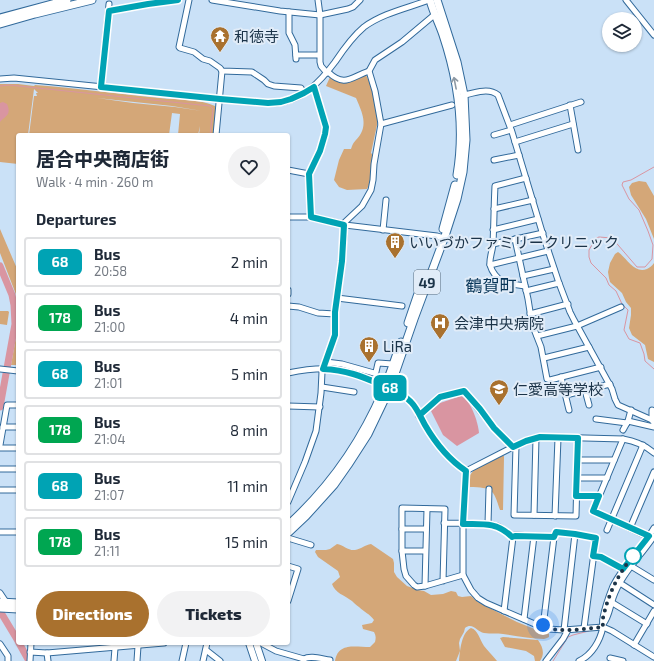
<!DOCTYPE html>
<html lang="en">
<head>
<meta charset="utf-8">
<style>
  body { margin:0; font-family:"Exo 2","Noto Sans JP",sans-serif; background:#f2f2f3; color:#1f2937; height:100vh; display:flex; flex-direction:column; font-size:15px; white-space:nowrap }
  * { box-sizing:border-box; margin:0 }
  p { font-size:13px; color:#747a83 }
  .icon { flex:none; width:22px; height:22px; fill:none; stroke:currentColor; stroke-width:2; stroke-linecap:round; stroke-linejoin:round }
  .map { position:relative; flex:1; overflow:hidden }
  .details { position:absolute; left:16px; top:133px; width:274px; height:512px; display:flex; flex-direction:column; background:#fff; border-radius:4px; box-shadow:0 1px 3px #0004 }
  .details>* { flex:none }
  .badge { padding:0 8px; border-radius:6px; font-size:14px; line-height:26px }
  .fabs { position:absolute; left:602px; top:12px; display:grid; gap:8px }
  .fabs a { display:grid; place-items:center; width:40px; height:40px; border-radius:50%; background:#fff; box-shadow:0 1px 3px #0004; font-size:20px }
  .you { position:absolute; width:20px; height:20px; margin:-10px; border:3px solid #fff; border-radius:50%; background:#1a73e8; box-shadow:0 0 0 6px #1a73e833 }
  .map>.badge { position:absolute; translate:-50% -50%; box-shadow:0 0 0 2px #fff }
  h2 { padding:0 20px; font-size:15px; line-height:36px }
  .round { display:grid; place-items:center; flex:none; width:42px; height:42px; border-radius:21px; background:#f2f2f3 }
  .overview { display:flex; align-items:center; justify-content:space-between; height:68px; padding:0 20px }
  h1 { font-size:19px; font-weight:800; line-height:30px }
  .action { display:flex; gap:8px; margin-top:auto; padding:8px 20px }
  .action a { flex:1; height:46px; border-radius:24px; background:#a9712e; color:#fff; font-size:16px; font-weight:800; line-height:46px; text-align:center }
  .action a+a { background:#f2f2f3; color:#1f2937 }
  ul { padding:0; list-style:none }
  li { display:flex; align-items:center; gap:12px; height:50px; margin:0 8px 6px; padding:0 12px; border:2px solid #e0e1e3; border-radius:4px }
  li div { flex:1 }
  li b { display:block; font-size:15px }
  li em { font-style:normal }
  li .badge { min-width:44px; font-weight:700; text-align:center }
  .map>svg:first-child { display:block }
  .green { fill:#d4a778; fill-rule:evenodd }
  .water { fill:#d995a1 }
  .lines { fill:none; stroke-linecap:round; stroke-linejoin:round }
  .stream { stroke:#d995a1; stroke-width:1 }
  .river { stroke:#d995a1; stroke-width:7 }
  .minor-casing { stroke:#326a9b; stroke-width:7 }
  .major-casing { stroke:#326a9b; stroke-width:8 }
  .highway-casing { stroke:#326a9b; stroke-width:9 }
  .minor { stroke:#fff; stroke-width:5 }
  .major { stroke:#fff; stroke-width:6 }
  .highway { stroke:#fff; stroke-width:7 }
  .oneway { stroke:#8d99a4 }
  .line-casing { stroke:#fff; stroke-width:9 }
  .line { stroke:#00a3b4; stroke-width:6 }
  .walk { stroke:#1b3348; stroke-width:4; stroke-dasharray:0 7.2 }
  .stop-dot { fill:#fff; stroke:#00a3b4; stroke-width:2 }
  .labels { text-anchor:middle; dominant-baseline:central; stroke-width:4; stroke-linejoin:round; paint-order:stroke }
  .shield { fill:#e1ecf8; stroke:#566a7d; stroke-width:1 }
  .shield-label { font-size:14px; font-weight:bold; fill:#1b3348 }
  .poi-label { font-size:15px; fill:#1b3348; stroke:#e1ecf8; text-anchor:start }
  .quarter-label { font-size:17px; fill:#063457; stroke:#e1ecf8 }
</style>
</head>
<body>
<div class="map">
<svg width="654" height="661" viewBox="0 0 654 661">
  <rect width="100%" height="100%" fill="#cae1f7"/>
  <g class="green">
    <path d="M366,75C373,88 378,109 377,125C375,134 373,144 371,153L372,154C374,165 373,179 367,189L347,190L339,187L334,180L339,160L344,149H351C354,140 356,141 360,135C368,123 361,110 356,98L326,86L330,77C346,85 351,81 366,75Z"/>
    <path d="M0,84H18L34,86L35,85C77,88 119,94 160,98C177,100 200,99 215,106V122L213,135H206L207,126L206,135H199L200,126L198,135H178L180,114L172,113L169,135H29L34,96H37L36,93H38L34,89L28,135H18V164L0,162ZM97,98L172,106L202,111L175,107L133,103Z"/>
    <polygon points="639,181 646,182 654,196 654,239 646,219 631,195 629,187 632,183"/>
    <polygon points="0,229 18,271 18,365 11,365 16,337 17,297 0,253"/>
    <path d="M618,252C627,258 634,274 647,269C650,267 652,266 654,263V362L648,359L645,345L632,335L629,328L631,315V308L626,302L622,293L610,282L609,278L608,272L610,263L615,254Z"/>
    <polygon points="0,311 8,311 9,312 7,325 0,324"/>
    <path d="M502,456H504V458L503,510H500C493,488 492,488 470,487V475L474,470Z"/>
    <path d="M337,544C343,545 349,551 355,550C361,549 365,545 371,544L393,559L394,563V572L397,577L407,586L418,590L424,591L431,595L443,594L451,591L456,592L458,596L462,597L471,596L478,602L517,622L532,628L547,632L549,634V637L547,638L544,639C531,639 517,636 503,634C497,633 491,634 484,633C477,632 473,622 465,628L464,632L460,639L459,643L460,651L456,661H335C338,642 355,647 370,647L375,642C376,638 376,636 374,632L363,629L362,625L372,623L374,620C370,614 364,612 359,607C356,605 354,603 352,601C344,595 335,593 332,584L340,577L338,571L318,557L315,552L316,550H326L330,549Z"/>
    <path d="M471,628C478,630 480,640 484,646C488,651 493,656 497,661H459C460,651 461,633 471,628Z"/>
    <path d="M503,637L538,640C543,647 545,654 540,661H535L534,656L526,651L505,647L500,638Z"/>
  </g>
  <g class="water">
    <path d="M3,102L7,104C12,115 5,116 0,122V103Z"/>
    <path d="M461,396C471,400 478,422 479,433L457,446L443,435L431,411L440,403Z"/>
  </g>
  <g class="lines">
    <g class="stream">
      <polyline points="0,86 9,85 210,106 213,109 210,135"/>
      <polyline points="654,167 631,180 623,182 622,185 629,199 639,210 648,231 653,245 652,259 645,267 637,267 612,238 599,237 596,238 589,250 589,257 591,263 606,278 609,285 616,291 622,304 628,310 624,330 629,339 640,343 644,354 645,361 654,369"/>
      <polyline points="553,661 568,637 573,635 589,631"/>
    </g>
    <g class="river">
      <polyline points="0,266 12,295 14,305 15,324 0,407"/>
      <polyline points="0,611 18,641"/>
      <polyline points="19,643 29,661"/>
    </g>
    <defs>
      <g id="minor">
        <polyline points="189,0 179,47 180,48 194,52 203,59 210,61 220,68 222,71 252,72 264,80 268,84 274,86 301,88 304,93"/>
        <polyline points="212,0 280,11 320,15 348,9 353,7 360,0"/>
        <polyline points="318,0 320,15 320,62 321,66 327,73"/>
        <polyline points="626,0 654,35"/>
        <polyline points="109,11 148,4 178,0"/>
        <polyline points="289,12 289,33 295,45 296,59"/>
        <polyline points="296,55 319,55"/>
        <path d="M328,72C345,88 351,77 369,71"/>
        <path d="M0,79L14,78L242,101C253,102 265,103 276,103C302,101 320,82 335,62C343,50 352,37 364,27C383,13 408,8 429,0"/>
        <polyline points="101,87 109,4"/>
        <path d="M464,95C476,93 488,87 498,95L512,132L543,235L559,283L570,312L574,320L612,389L615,399L618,405L652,420L654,423"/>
        <polyline points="570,105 578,150"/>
        <polyline points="381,124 452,105"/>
        <polyline points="510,125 581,102"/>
        <polyline points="216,135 222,71"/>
        <polyline points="494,135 511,130"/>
        <polyline points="515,142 573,124"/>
        <polyline points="494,160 519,155"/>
        <polyline points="288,170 309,174"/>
        <polyline points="494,209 533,200"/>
        <polyline points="288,217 311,217 345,225 437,236 444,238"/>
        <polyline points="311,217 309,174 320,151 325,134 326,127 314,87"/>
        <polyline points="383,230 386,200"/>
        <polyline points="493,230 538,219"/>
        <polyline points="515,239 528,299 532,324 541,347 547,379 550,380 601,367"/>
        <polyline points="493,244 543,233"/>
        <polyline points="490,265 548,251"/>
        <polyline points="523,276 554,269"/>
        <path d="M525,286L504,283C498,279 492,272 490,265C489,258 493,250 493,243C494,224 494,205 495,186L526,178"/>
        <polyline points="526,291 559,283"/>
        <polyline points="288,294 288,290"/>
        <polyline points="337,298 402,306"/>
        <polyline points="288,306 299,307 318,313 335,314"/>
        <polyline points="530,314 568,304"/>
        <polyline points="537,336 577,326 621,307"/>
        <polyline points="544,358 589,347"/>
        <polyline points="326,362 342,364 374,373 376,372 378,363 393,364"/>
        <polyline points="0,369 18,371"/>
        <path d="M288,373C312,368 336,366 360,375C368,378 375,382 383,385C393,389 404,394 411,402C417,410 422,420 427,428C437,446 449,460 466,471"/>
        <polyline points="561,377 569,410"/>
        <polyline points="322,387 354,392"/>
        <polyline points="585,390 589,405"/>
        <polyline points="566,395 610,384"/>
        <polyline points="288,406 320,407"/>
        <polyline points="652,410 652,420"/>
        <polyline points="419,416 440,397 464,391 494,428 513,447"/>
        <polyline points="596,419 627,423"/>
        <polyline points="628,421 654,427"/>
        <polyline points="3,427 18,427"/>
        <polyline points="623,430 628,421 631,410"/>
        <polyline points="623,439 593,511 649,537"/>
        <polyline points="0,445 7,405 18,405"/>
        <polyline points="516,446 514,515 576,516 578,438"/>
        <polyline points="0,448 18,448"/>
        <polyline points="577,460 614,460"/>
        <polyline points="0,469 18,469"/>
        <polyline points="466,471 463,524 463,575 471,590 478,598 486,603 537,625 548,629 564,630 603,627 612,631 654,657"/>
        <path d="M466,471L513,447L526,441L536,438L547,437L623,439C635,441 645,445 654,453"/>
        <polyline points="577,478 607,478"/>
        <polyline points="0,490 18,490"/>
        <polyline points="577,496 599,496"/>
        <polyline points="288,502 305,462 316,431 321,393 322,372 335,335 335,312 342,261 345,222 362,206 371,190 373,180 374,164 381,124 375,91 369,71 375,60 402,42 433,16"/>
        <polyline points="534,515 536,438"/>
        <polyline points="555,516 558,438"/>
        <path d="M444,523C458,524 485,522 497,526C503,529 508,533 513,537L504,611"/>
        <polyline points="488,524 489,489"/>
        <polyline points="630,528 654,472"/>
        <polyline points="402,529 426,529"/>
        <polyline points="607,530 643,445"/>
        <polyline points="0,532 18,532"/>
        <polyline points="513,537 515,535 554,537"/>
        <polyline points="288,538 311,545"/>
        <polyline points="402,551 425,551"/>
        <polyline points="593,556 601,557 624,570"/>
        <polyline points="288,566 298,569 288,601"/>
        <polyline points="631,566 654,580"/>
        <polyline points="443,581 445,509 402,508 402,551 404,569 406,576 414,585 417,587 425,586 463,575"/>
        <polyline points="620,583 654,605"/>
        <polyline points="425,586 427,509"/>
        <polyline points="0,593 6,602"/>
        <polyline points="611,602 647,624"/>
        <polyline points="524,619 534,536"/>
        <path d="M603,624C609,618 610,606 613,598C621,574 640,557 654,536"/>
        <polyline points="543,627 554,537 556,532 575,534 596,538 584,628"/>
        <polyline points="564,630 575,534"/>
        <polyline points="261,643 276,651 304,659 303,661"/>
        <polyline points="0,644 8,656 8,661"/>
        <polyline points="634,645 654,611"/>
        <polyline points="206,650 220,661"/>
        <polyline points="30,652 47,653 164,643"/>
        <polyline points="47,653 48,661"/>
        <polyline points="610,658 623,661"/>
        <path d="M304,659C310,655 322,659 330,660"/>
        <polyline points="30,661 31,643"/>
        <polyline points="114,661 115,648"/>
        <polyline points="137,661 138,646"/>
        <polyline points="182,661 186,643"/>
        <polyline points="203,661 207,643"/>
        <polyline points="546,661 563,639 568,630"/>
        <path d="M579,661C592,655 600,641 603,627C603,624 602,621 603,618C605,607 609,596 613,586C624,564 642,549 654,528"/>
      </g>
      <g id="major">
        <polyline points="249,643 255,661"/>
        <polyline points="256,643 262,661"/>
      </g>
      <g id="highway">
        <path d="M430,0C433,12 439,23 443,35C458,80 465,128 457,175"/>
        <polyline points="0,18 67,0"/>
        <polyline points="0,24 35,14 92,0"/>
        <polyline points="443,229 455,185"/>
        <polyline points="408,323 422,282"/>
        <path d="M288,525C329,488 361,442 383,391C390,375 395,358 401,342"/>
        <polyline points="288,533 306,516 334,485 348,465 368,434 390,388 414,319 445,236 457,199 463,172 466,140 464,95 457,62 437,0"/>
        <polyline points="0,602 18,603"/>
        <polyline points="0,608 18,609"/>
      </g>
    </defs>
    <use href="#minor" class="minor-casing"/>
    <use href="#major" class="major-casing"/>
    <use href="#highway" class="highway-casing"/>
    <use href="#minor" class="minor"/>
    <use href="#major" class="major"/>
    <use href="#highway" class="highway"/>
  </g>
  <defs><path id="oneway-shaft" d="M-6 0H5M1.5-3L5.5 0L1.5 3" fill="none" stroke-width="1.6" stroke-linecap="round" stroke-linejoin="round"/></defs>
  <use class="oneway" href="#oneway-shaft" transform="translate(455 83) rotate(-101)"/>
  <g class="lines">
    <defs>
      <path id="line" d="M178,0L148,4L109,11L101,87L220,99L268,103L281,102L291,99L304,93L314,87L326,127L325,134L320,151L309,174L311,217L344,225L342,261L335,312V335L323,369C346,370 361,376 382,385C392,389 403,393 411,402C417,408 421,418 425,425C436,444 448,459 466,471L463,524C483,524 497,522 512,537L515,536L554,537L556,532L575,534L596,538L593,556L601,557L623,569L649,536L593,511L599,496H576L578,438L540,437L526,441L513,447L494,428L480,409L464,391L440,397L422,413"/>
    </defs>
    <use href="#line" class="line-casing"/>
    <use href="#line" class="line"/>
    <path class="walk" d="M543,625V627C562,633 583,629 603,627C603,624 602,621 603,618C608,595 618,574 633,556"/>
  </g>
  <defs>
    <symbol id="temple-pin" viewBox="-11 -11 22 30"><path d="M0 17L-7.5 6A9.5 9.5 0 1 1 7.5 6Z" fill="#a9712e" stroke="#e1ecf8"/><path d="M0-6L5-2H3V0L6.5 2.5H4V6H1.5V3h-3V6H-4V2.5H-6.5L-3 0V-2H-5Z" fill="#fff"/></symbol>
    <symbol id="building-pin" viewBox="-11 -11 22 30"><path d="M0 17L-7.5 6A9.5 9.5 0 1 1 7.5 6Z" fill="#a9712e" stroke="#e1ecf8"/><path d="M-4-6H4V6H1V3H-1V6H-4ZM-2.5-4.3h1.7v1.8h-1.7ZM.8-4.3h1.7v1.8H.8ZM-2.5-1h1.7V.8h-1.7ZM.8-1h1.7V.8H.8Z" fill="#fff"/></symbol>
    <symbol id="hospital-pin" viewBox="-11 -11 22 30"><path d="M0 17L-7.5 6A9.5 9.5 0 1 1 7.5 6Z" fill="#a9712e" stroke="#e1ecf8"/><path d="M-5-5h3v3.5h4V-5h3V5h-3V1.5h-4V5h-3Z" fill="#fff"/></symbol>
    <symbol id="school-pin" viewBox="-11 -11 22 30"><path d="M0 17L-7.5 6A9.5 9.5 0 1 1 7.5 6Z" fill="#a9712e" stroke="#e1ecf8"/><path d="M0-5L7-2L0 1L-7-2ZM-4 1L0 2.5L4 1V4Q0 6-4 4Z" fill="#fff"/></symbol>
  </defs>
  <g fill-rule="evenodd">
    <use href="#temple-pin" x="209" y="25" width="22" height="30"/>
    <use href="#building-pin" x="384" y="231" width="22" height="30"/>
    <use href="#hospital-pin" x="429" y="312" width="22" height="30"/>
    <use href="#building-pin" x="358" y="335" width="22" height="30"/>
    <use href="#school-pin" x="488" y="378" width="22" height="30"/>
  </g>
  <circle class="stop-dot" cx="633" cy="556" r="8"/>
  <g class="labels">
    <rect class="shield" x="414" y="270" width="26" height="24" rx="3"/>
    <g class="shield-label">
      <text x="427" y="282">49</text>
    </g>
    <g class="poi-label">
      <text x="234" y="36">和徳寺</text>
      <text x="409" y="242">いいづかファミリークリニック</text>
      <text x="454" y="323">会津中央病院</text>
      <text x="383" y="346">LiRa</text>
      <text x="513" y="389">仁愛高等学校</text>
    </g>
    <g class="quarter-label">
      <text x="491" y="285">鶴賀町</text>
    </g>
  </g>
</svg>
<div class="fabs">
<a><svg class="icon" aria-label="layers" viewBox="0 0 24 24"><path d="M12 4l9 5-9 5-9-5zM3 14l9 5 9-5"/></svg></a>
</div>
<div class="you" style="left:543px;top:625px"></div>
<b class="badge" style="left:390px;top:388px;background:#00a3b4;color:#fff">68</b>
<section class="details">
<div class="overview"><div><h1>居合中央商店街</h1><p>Walk · 4 min · 260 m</p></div><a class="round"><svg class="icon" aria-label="heart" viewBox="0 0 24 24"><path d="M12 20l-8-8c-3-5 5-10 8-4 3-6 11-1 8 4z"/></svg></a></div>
<h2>Departures</h2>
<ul>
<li><span class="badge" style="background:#00a3b4;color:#fff">68</span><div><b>Bus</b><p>20:58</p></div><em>2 min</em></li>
<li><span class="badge" style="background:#00a651;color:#fff">178</span><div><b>Bus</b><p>21:00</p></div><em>4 min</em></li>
<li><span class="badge" style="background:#00a3b4;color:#fff">68</span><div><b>Bus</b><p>21:01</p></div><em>5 min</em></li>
<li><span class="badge" style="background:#00a651;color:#fff">178</span><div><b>Bus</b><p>21:04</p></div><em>8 min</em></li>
<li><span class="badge" style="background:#00a3b4;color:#fff">68</span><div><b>Bus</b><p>21:07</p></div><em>11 min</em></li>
<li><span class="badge" style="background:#00a651;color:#fff">178</span><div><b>Bus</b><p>21:11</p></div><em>15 min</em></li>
</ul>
<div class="action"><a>Directions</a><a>Tickets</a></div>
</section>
</div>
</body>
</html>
